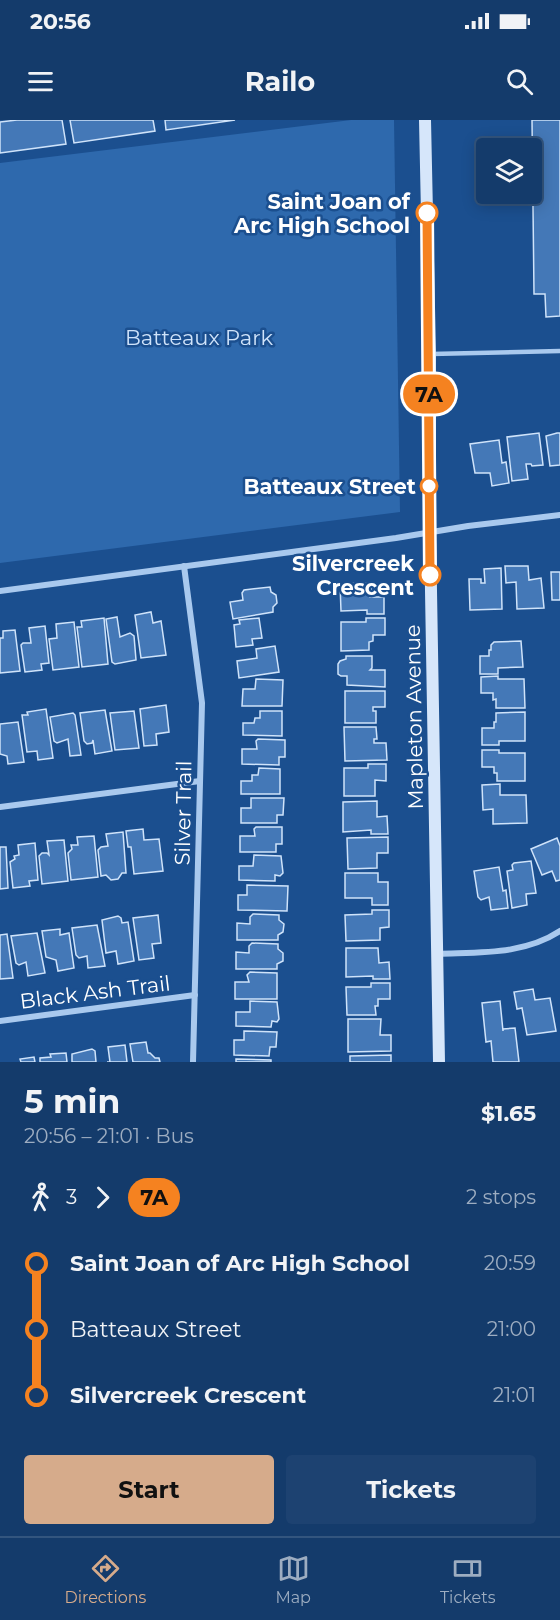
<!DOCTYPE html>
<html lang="en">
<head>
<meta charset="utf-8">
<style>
  body { margin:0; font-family:Montserrat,sans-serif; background:#1d4271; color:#f1f3f6; height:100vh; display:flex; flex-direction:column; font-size:22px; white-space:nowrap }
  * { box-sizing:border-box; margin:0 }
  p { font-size:20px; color:#9dadc1 }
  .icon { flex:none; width:33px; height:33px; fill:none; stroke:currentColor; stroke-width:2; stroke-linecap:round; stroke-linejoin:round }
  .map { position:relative; height:942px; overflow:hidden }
  .sheet { display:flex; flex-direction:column; background:#143b6b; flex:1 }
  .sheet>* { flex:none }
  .badge { padding:0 12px; border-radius:20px; font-size:21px; line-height:39px }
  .fabs { position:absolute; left:476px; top:18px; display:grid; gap:12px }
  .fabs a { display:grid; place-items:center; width:66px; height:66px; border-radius:6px; background:#143b6b; box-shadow:0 3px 15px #0003,0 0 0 2px #33557e; font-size:30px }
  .map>.badge { position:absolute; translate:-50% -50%; box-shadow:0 0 0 3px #fff }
  .legs { display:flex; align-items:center; gap:9px; height:66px; padding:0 24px; font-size:20px }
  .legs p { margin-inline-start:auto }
  .summary { display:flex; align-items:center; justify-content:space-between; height:102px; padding:0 24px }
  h1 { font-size:33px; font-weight:700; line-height:45px }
  .button { display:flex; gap:12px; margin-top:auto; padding:12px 24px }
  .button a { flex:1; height:69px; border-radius:6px; background:#d6ab8b; color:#111; font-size:24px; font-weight:700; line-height:69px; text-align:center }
  .button a+a { background:#1d4271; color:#f1f3f6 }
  ul { padding:0 24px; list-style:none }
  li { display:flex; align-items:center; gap:21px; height:66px; font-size:22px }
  li i { display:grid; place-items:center; width:9px; height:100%; margin:0 8px; background:currentColor }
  li i::after { content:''; width:15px; height:15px; margin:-8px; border:4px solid; border-radius:50%; background:#143b6b }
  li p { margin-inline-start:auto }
  li:first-child i { background:linear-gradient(#0000 50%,currentColor 0) }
  li:last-child i { background:linear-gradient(currentColor 50%,#0000 0) }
  .status { display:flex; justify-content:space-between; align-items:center; height:42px; padding:0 30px; background:#143b6b; direction:ltr }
  .status svg { height:16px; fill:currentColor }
  header { display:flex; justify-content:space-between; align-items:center; height:78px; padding:0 24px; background:#143b6b; font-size:27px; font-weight:700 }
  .tabs { display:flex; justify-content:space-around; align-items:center; height:84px; border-top:2px solid #33557e; background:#143b6b; font-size:16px; color:#9dadc1 }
  .tabs a { display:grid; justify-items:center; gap:3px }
  .tabs .on { color:#d6ab8b }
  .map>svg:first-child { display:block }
  .green { fill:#2e69ad }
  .building { fill:#4478b7; stroke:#cfe3fa; stroke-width:1.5 }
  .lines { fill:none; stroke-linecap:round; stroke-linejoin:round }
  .lane { stroke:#a9c9ee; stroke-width:4.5 }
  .street { stroke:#a9c9ee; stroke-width:6 }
  .secondary { stroke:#d6e6fa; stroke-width:12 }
  .line-1-casing { stroke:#fff; stroke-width:14 }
  .line-1 { stroke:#f58220; stroke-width:9 }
  .stop-1-dot { fill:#fff; stroke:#f58220; stroke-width:3 }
  .labels { text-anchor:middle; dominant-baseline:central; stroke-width:5; stroke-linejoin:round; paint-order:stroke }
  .stop-label { font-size:21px; font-weight:bold; fill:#fff; stroke:#1b4f8f; text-anchor:end }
  .park-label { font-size:21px; fill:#cfe3fa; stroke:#1b4f8f }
  .street-label { font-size:21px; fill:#fff; stroke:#1b4f8f }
</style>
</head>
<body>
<div class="status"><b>20:56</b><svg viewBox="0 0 49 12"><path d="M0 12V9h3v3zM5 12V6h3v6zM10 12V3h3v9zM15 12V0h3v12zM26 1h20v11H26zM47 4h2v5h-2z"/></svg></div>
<header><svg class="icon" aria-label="menu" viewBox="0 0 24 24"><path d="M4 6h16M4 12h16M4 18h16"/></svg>Railo<svg class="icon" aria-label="search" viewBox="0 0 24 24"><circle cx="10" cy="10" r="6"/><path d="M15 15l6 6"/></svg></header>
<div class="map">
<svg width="560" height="942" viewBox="0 0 560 942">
  <rect width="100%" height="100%" fill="#1b4f8f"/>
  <polygon class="green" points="351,0 394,0 400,392 0,443 0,43"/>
  <g class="building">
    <polygon points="17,0 62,0 66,24 0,33 0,2"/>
    <polygon points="70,0 153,0 155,11 74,23"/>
    <polygon points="165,0 235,0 166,10"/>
    <polygon points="532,0 560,0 560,196 546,197 545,174 534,174"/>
    <polygon points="539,313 543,345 532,346 531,344 526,344 528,359 512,361 507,317"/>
    <polygon points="557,313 560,313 560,345 550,346 546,316"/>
    <polygon points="499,320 502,343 506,342 509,363 492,366 490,353 475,353 470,324"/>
    <polygon points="505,446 528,446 529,460 541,458 544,488 517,489 516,462 506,463"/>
    <polygon points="501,448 502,489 470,490 469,459 481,459 481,463 485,463 484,449"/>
    <polygon points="551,452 560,452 560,480 552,480"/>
    <polygon points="368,463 372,466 370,477 384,477 384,494 367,494 367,490 341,491 340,464"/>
    <polygon points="270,467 271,472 276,475 277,483 273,487 273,492 233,499 230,482 243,480 242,473 244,470"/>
    <polygon points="151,492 153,503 161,501 166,535 141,538 135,495"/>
    <polygon points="117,497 120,517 130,513 134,516 136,540 115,544 112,542 106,499"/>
    <polygon points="104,498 108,544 82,547 77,507 82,507 81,501"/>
    <polygon points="259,498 262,518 252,519 253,525 236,527 234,505 240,504 239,500"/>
    <polygon points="366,498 385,498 385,515 373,515 373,521 369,522 369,530 341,531 341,502 366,502"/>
    <polygon points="74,502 79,547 53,550 49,519 57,518 56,504"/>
    <polygon points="45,506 49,543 41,544 42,550 25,552 21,525 23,523 31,523 29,508"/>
    <polygon points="15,510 20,551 0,553 0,518 3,518 3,511"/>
    <polygon points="521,521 523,547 498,548 498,554 480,554 480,536 489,536 489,530 491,530 491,525 494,522"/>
    <polygon points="275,526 279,552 239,558 237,541 257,538 256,529"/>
    <polygon points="346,536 372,536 372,548 370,550 385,550 385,567 347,565 347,556 341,556 338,554 338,544 340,541 346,539"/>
    <polygon points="498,556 498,559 524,559 525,588 496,588 496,579 493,580 493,573 481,573 481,557"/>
    <polygon points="256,559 283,560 282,586 242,586 243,569 255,569"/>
    <polygon points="345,571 385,571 385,587 373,587 373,591 376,591 376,603 345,603"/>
    <polygon points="166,585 169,612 156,614 157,625 144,626 140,589"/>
    <polygon points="46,589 53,638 38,640 37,631 27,632 22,595 28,595 27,592"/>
    <polygon points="105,590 112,631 95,634 93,620 92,623 87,624 84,621 80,593"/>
    <polygon points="134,591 139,628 115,630 110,593"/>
    <polygon points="260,591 282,591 282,616 243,615 243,603 254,603 255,598 260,598"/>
    <polygon points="525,592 525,621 499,621 499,625 482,625 482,608 494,608 494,602 496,602 496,593"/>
    <polygon points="73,593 75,595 81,635 70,636 68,619 57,623 54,621 50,597"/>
    <polygon points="18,602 24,642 8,644 7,636 0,634 0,604"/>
    <polygon points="344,607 376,607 377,619 374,619 374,623 386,623 387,640 345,641"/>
    <polygon points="258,619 285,620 285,637 279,637 279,645 242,644 242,629 257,629 256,621"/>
    <polygon points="482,630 499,630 499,633 525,633 525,661 497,661 497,653 494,653 494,647 482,647"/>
    <polygon points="368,644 386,644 386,661 375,660 375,676 344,676 344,648 368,648"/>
    <polygon points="259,648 280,649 280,674 241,674 241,661 252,661 252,655 258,655"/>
    <polygon points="500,664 500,675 526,675 527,703 493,704 493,689 483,690 482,665"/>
    <polygon points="251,678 284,678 283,695 277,695 277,703 241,703 241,688 251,688"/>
    <polygon points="377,681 377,697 387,696 388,714 371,714 371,710 343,712 343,682"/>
    <polygon points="256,707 282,707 282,724 276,724 276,732 240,732 240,716 255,716 254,709"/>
    <polygon points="143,709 144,720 159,719 163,751 134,754 131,727 128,727 126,711"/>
    <polygon points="123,712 126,753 122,753 118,759 111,760 106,755 101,756 98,730 101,727 108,726 106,714"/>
    <polygon points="94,716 98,757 71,760 68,733 72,729 71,725 78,725 77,717"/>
    <polygon points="388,717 388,733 377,733 377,748 348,749 347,718"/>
    <polygon points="557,718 560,726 560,760 556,761 552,751 542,755 531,729"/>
    <polygon points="64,720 68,761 42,764 39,736 42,733 47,733 49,735 47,721"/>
    <polygon points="35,723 38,760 29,761 30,766 13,768 10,742 15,739 14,736 19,735 18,725"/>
    <polygon points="0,727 6,727 8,768 0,769"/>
    <polygon points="254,735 281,736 283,753 280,756 275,755 275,761 239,760 239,746 253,746"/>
    <polygon points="531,741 536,773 526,774 527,785 512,788 507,751 513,750 512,745 514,743"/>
    <polygon points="499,747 503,771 506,770 508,788 491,790 489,777 481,780 478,777 474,751"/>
    <polygon points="345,753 378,753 378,762 388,762 388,785 372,785 372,778 345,778"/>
    <polygon points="247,765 288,766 287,791 238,790 238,775 247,775"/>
    <polygon points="372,790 389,790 389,807 380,808 380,820 346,821 345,795 372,794"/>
    <polygon points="253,794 279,795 279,800 284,804 283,812 278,815 278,820 237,820 237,803 250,804 250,797"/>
    <polygon points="158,795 161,823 152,824 154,838 139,840 133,798"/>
    <polygon points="118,796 121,798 122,803 128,802 134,841 118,844 116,831 106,833 102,800"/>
    <polygon points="97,805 105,846 88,848 87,836 79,838 76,835 72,808"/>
    <polygon points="60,809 60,815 69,813 74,848 58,851 56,840 46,837 42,811"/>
    <polygon points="37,813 45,853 28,856 26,842 19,845 16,843 11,816"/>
    <polygon points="7,814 13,858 0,859 0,815"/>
    <polygon points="252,823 278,824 278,829 283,833 283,841 277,844 277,849 236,849 236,832 249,833 249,826"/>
    <polygon points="346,828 378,828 379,843 389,842 390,859 373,859 373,856 346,857"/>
    <polygon points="250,852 277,853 277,879 235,879 235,862 249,862 247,855"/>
    <polygon points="371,863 390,863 390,879 378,879 378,886 375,886 376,895 347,895 346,867 371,867"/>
    <polygon points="533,869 535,880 550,878 556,911 527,915 522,888 517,889 514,872"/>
    <polygon points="250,881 277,882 279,899 277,902 272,901 271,907 236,906 236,892 250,892"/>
    <polygon points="500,881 503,911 503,909 515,908 519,942 493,942 491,921 486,922 482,883"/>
    <polygon points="348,899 381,899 380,915 391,915 391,931 348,932"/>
    <polygon points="244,911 277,912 276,927 270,927 269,936 234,935 234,920 244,920"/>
    <polygon points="146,922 148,933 150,933 155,938 159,938 160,942 133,942 130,924"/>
    <polygon points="125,925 127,942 107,942 110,942 108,927"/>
    <polygon points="92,929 95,931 96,942 72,942 72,934"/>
    <polygon points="66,933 67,942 40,942 40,938 51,937 50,934"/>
    <polygon points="391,935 391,942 350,942 350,936"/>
    <polygon points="34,937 35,942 21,942 20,939"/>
    <polygon points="236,939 271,940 271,942 236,942"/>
  </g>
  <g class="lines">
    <polyline class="lane" points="431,234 560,231"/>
    <g class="street">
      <polyline points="184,446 202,583 193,942"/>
      <polyline points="0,471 396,418 468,406 560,395"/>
      <polyline points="0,687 200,661"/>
      <path d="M438,834C479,832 524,835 560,811"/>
      <polyline points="0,901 195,875"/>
    </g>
    <polyline class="secondary" points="425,0 430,234 430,412 439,942"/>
  </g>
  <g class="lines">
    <defs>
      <polyline id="line-1" points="427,93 430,455"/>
    </defs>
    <use href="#line-1" class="line-1-casing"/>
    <use href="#line-1" class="line-1"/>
  </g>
  <g class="stop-1-dot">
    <circle cx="427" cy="93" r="10"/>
    <circle cx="429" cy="366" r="8"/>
    <circle cx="430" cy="455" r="10"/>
  </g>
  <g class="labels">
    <g class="stop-label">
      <text x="410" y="81">Saint Joan of<tspan x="410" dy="24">Arc High School</tspan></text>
      <text x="416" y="366">Batteaux Street</text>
      <text x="414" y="443">Silvercreek<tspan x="414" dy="24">Crescent</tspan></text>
    </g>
    <g class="park-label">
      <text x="199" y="217">Batteaux Park</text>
    </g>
    <g class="street-label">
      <text transform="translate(414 597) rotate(-91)">Mapleton Avenue</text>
      <text transform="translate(183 693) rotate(-89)">Silver Trail</text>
      <text transform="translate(95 872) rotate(-7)">Black Ash Trail</text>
    </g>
  </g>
</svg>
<div class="fabs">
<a><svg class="icon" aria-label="layers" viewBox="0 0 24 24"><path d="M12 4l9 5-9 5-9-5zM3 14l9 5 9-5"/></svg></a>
</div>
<b class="badge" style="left:429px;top:274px;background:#f58220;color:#111">7A</b>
</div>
<section class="sheet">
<div class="summary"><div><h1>5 min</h1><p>20:56 – 21:01 · Bus</p></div><b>$1.65</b></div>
<div class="legs"><svg class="icon" aria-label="walk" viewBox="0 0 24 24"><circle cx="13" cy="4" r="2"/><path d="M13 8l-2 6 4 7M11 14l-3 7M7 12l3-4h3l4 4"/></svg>3<svg class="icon" aria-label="forward" viewBox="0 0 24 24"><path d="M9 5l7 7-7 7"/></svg><b class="badge" style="background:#f58220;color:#111">7A</b><p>2 stops</p></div>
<ul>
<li><i style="color:#f58220"></i><b>Saint Joan of Arc High School</b><p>20:59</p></li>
<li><i style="color:#f58220"></i><span>Batteaux Street</span><p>21:00</p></li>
<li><i style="color:#f58220"></i><b>Silvercreek Crescent</b><p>21:01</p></li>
</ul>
<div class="button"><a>Start</a><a>Tickets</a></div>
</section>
<nav class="tabs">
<a class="on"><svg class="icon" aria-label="directions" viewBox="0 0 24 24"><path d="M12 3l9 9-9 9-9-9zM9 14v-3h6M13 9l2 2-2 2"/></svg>Directions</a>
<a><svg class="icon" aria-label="map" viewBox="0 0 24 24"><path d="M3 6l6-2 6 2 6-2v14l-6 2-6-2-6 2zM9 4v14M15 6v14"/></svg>Map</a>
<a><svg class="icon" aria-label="tickets" viewBox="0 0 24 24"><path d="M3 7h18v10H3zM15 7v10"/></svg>Tickets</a>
</nav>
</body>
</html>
